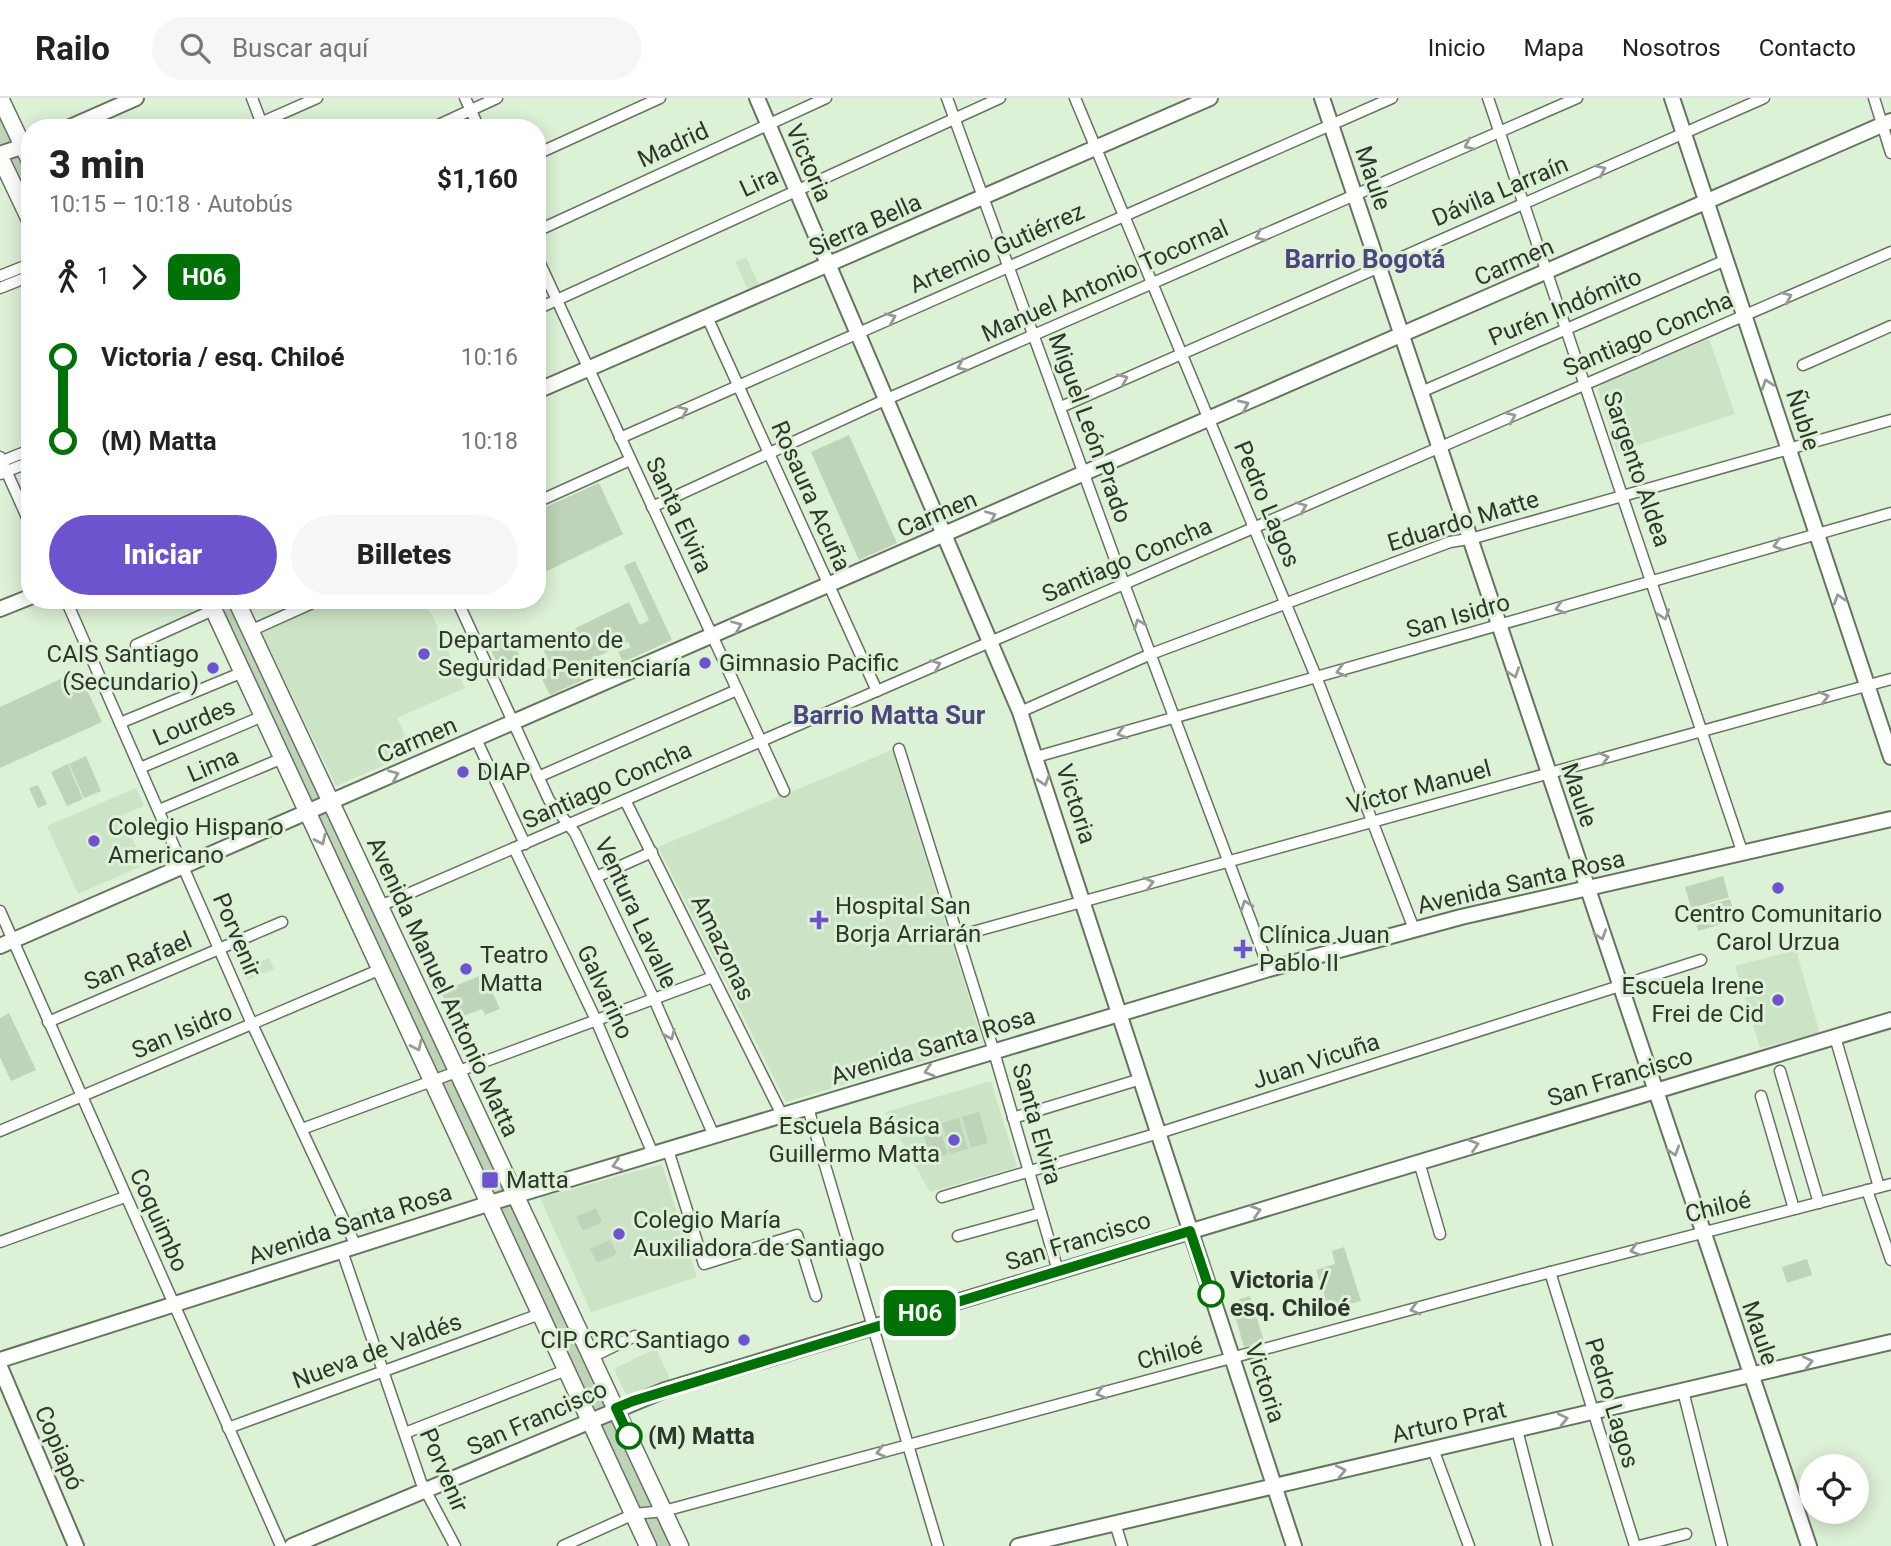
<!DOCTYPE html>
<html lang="es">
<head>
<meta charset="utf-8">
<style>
  body { margin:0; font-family:Roboto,sans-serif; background:#f6f6f6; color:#222; height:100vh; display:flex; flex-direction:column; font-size:26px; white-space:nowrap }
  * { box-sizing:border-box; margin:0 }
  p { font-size:23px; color:#767676 }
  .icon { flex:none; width:38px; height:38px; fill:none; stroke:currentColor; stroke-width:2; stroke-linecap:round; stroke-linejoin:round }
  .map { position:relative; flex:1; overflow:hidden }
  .details { position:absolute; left:21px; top:21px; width:525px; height:490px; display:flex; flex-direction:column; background:#fff; border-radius:28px; box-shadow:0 4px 18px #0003 }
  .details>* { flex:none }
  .badge { padding:0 14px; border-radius:10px; font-size:24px; line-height:46px }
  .buttons { position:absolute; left:1799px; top:1356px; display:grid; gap:14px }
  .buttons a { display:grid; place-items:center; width:70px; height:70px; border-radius:50%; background:#fff; box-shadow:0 4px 18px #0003; font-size:35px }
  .map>.badge { position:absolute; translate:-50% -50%; box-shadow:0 0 0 4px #fff }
  .legs { display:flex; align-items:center; gap:10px; height:77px; padding:0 28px; font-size:23px }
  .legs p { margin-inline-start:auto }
  .overview { display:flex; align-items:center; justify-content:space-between; height:119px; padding:0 28px }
  h1 { font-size:38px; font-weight:800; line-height:52px }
  .action { display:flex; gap:14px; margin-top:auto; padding:14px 28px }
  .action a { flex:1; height:80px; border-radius:42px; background:#6d54ce; color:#fff; font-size:28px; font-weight:800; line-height:80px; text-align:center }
  .action a+a { background:#f6f6f6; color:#222 }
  ul { padding:0 28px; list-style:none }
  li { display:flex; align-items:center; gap:24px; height:84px; font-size:26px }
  li i { display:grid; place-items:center; width:10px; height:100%; margin:0 9px; background:currentColor }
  li i::after { content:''; width:18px; height:18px; margin:-9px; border:5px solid; border-radius:50%; background:#fff }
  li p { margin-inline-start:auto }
  li:first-child i { background:linear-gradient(#0000 50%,currentColor 0) }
  li:last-child i { background:linear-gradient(currentColor 50%,#0000 0) }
  header { display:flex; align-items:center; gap:42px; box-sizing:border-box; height:98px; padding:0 35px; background:#fff; border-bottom:2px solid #e0e0e0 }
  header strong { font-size:33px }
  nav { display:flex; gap:38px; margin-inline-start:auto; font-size:24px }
  .search { width:490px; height:63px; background:#f6f6f6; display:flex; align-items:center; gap:18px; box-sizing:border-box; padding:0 24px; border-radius:38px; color:#767676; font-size:26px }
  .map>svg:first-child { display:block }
  .built { fill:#cce4c5 }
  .green { fill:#bfd3b9 }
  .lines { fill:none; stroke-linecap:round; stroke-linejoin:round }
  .street-casing { stroke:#64755e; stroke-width:13 }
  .secondary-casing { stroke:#64755e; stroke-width:18 }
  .primary-casing { stroke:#64755e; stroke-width:19 }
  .street { stroke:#fff; stroke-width:10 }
  .secondary { stroke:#fff; stroke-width:14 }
  .primary { stroke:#fff; stroke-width:16 }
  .oneway { stroke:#979a96 }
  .line-1-casing { stroke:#fff; stroke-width:16 }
  .line-1 { stroke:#007106; stroke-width:10 }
  .poi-dot { fill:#6d54ce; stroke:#ddf1d7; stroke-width:2.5 }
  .stop-1-dot { fill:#fff; stroke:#007106; stroke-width:3.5 }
  .labels { text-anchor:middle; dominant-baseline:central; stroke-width:6; stroke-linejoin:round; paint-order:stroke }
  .street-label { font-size:24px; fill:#2f362c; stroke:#ddf1d7 }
  .poi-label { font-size:24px; fill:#2f362c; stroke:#ddf1d7; text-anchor:start }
  .stop-label { font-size:24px; font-weight:bold; fill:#2f362c; stroke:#ddf1d7; text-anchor:start }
  .neighbourhood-label { font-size:26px; font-weight:bold; fill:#4d4482; stroke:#ddf1d7 }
</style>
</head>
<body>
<header>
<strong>Railo</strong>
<div class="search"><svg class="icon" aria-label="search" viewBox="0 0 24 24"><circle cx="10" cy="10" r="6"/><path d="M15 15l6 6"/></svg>Buscar aquí</div>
<nav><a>Inicio</a><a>Mapa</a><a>Nosotros</a><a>Contacto</a></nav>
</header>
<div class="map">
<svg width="1891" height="1448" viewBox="0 0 1891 1448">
  <rect width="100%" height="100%" fill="#ddf1d7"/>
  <g class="built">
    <polygon points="746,159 759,187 748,192 735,164"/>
    <polygon points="1709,241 1735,316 1617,354 1598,292 1601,286"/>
    <polygon points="330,502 425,502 465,590 397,620 413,655 336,688 261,533"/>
    <polygon points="892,652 983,945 786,1004 658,749"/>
    <polygon points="136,690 144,708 122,717 144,767 78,796 47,728"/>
    <polygon points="1796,852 1820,936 1760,950 1735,868"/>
    <polygon points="269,860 274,871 248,882 243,871"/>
    <polygon points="991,983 1017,1069 930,1094 885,1014"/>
    <polygon points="662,1066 697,1179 591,1214 540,1100"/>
    <polygon points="367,1110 376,1131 368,1134 362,1131 355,1115"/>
    <polygon points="656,1250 672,1286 628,1301 614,1271"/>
    <polygon points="234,1325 289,1448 274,1448 222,1329"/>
  </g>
  <g class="green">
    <polygon points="0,16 30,80 30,108 0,45"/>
    <polygon points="849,337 897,445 859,462 811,354"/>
    <polygon points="599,385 623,436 537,478 537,413"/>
    <polygon points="635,463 672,542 623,564 618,554 631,549 628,544 577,568 583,582 550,597 539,575 552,569 541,547 629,504 640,527 649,522 624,468"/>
    <polygon points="216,502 229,502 673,1448 655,1448 507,1125"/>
    <polygon points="509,535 523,565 502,575 488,546"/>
    <polygon points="78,573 102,624 0,670 0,609"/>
    <polygon points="86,658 101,693 84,700 69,666"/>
    <polygon points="68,666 83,701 67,708 51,674"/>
    <polygon points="38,687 47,706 38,710 29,690"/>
    <polygon points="1723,778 1729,799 1691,810 1685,789"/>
    <polygon points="1730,801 1736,822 1698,833 1692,812"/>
    <polygon points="484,876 500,911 485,917 482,911 454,922 441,894"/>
    <polygon points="9,915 36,972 11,983 0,959 0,920"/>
    <polygon points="979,1014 988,1045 971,1050 962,1019"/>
    <polygon points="959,1020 968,1051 950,1056 942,1025"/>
    <polygon points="939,1026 948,1056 930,1061 922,1031"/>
    <polygon points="596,1110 602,1124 583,1133 576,1119"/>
    <polygon points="610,1142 617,1156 597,1165 590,1151"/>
    <polygon points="1344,1149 1361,1203 1329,1212 1316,1172 1335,1166 1332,1153"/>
    <polygon points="1807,1161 1812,1177 1787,1185 1782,1169"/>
    <polygon points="1250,1198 1264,1243 1244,1249 1231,1204"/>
  </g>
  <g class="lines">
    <defs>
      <g id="street">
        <polyline points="252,0 263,29"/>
        <polyline points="465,0 479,30"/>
        <polyline points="947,0 1124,486 1269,871"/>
        <polyline points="1075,0 1317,581 1414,831"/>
        <polyline points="1488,0 1743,756"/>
        <polyline points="1874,0 1891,55"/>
        <polyline points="249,30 317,0"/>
        <polyline points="432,30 497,0"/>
        <polyline points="537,56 660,0"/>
        <polyline points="537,133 826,0"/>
        <polyline points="537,159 784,693"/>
        <polyline points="0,178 30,166"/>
        <polyline points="0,190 30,178"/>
        <polyline points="537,211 1000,0"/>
        <polyline points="708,221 877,593"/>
        <polyline points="1803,267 1891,228"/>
        <polyline points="1421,294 1726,162"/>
        <polyline points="1061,309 1764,0"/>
        <polyline points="620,340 1392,0"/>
        <polyline points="0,359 30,426"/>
        <polyline points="0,364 30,352"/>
        <polyline points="0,376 30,364"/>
        <polyline points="537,404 630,362"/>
        <polyline points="652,409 887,301 1577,0"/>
        <polyline points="66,502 252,926 356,1148"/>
        <polyline points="457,502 549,702 575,735 654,901 714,1038"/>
        <polyline points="250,533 319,502"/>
        <polyline points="136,547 213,512"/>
        <polyline points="1020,614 1151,556 1450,444 1474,440 1891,322"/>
        <polyline points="120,625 243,574"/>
        <polyline points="476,641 525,746"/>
        <polyline points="899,651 994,954 1058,1173"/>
        <polyline points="1036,659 1891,415"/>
        <polyline points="140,670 263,618"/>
        <polyline points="538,679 737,592"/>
        <polyline points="625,702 782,1017"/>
        <polyline points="159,712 283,660"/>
        <polyline points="514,750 596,922 653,1056"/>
        <polyline points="596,779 652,754"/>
        <polyline points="380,808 1891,154"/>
        <polyline points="0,813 281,1448"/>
        <polyline points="958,838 1891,581"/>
        <polyline points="48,924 282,824"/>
        <polyline points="1835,939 1879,1089"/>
        <polyline points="1780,973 1819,1105"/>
        <polyline points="1761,998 1794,1111"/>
        <polyline points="808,1010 938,1448"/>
        <polyline points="1013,1020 1141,981"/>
        <polyline points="302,1031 713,879"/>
        <polyline points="0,1033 381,871"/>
        <polyline points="668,1052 704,1166 797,1137 816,1198"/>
        <polyline points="1419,1064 1440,1136"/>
        <polyline points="1867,1092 1891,1162"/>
        <polyline points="942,1099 1159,1035 1701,862"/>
        <polyline points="958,1138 1041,1115"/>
        <polyline points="0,1144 125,1099"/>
        <polyline points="342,1153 421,1384 455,1448"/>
        <polyline points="1550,1174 1635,1448"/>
        <polyline points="592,1259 635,1238"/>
        <polyline points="1683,1293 1722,1448"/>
        <polyline points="228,1330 540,1216"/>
        <polyline points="1517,1332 1547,1448"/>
        <polyline points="405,1335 566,1272"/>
        <polyline points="1433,1351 1469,1448"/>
        <polyline points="1115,1425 1122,1448"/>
        <polyline points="563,1448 634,1416 664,1413 1520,1182 1891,1086"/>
        <polyline points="1639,1448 1686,1436"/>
      </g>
      <g id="secondary">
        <polyline points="757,0 1020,614 1294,1448"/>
        <polyline points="1322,0 1809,1448"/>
        <polyline points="1672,0 1891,659"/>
        <polyline points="68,30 136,0"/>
        <polyline points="0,56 30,46"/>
        <polyline points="537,293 1210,0"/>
        <polyline points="0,511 30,499"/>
        <polyline points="0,848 1891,23"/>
        <polyline points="0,1262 500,1102 1269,871 1461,819 1891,721"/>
        <polyline points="0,1269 76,1448"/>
        <polyline points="292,1448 665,1292 1891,922"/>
        <polyline points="1018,1448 1891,1244"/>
      </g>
      <g id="primary">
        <polyline points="0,0 30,63"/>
        <polyline points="0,59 30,122"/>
        <polyline points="209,502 648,1448"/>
        <polyline points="236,502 680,1448"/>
      </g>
    </defs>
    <use href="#street" class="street-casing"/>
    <use href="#secondary" class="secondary-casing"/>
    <use href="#primary" class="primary-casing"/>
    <use href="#street" class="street"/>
    <use href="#secondary" class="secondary"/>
    <use href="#primary" class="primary"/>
  </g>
  <defs><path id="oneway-chevron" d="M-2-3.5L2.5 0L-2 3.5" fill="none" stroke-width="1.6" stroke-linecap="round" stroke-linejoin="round" transform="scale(1.75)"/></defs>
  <g class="oneway">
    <use href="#oneway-chevron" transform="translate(1469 47) rotate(156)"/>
    <use href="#oneway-chevron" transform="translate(1601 72) rotate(-24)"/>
    <use href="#oneway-chevron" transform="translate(1260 138) rotate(156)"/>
    <use href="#oneway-chevron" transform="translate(1787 199) rotate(-24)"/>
    <use href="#oneway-chevron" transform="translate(891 220) rotate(-24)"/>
    <use href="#oneway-chevron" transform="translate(962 268) rotate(156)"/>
    <use href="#oneway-chevron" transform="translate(1123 281) rotate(-24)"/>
    <use href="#oneway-chevron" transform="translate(1767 286) rotate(-108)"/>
    <use href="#oneway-chevron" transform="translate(1244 307) rotate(-24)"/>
    <use href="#oneway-chevron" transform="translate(683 313) rotate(-24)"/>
    <use href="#oneway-chevron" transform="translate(1511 319) rotate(-24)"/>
    <use href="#oneway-chevron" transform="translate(1302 409) rotate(-23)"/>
    <use href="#oneway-chevron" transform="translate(991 418) rotate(-23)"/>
    <use href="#oneway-chevron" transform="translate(1778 447) rotate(164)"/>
    <use href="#oneway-chevron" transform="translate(1839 501) rotate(-108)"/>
    <use href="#oneway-chevron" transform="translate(1560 510) rotate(164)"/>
    <use href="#oneway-chevron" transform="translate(1664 517) rotate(71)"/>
    <use href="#oneway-chevron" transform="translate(1139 526) rotate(-111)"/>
    <use href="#oneway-chevron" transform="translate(737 528) rotate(-23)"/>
    <use href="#oneway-chevron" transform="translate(936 567) rotate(-23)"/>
    <use href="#oneway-chevron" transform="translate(1341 573) rotate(164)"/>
    <use href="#oneway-chevron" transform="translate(1514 575) rotate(71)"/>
    <use href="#oneway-chevron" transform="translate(1824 599) rotate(-15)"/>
    <use href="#oneway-chevron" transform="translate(1122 635) rotate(164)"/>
    <use href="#oneway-chevron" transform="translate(1604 660) rotate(-15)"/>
    <use href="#oneway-chevron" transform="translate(394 677) rotate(-23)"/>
    <use href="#oneway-chevron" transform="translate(1044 683) rotate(72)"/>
    <use href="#oneway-chevron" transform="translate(321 742) rotate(65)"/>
    <use href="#oneway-chevron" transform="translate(1149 785) rotate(-15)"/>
    <use href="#oneway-chevron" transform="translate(1246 807) rotate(-110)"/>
    <use href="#oneway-chevron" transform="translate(1601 837) rotate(71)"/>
    <use href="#oneway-chevron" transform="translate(670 937) rotate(67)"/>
    <use href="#oneway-chevron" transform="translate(417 948) rotate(65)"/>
    <use href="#oneway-chevron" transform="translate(929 973) rotate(163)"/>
    <use href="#oneway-chevron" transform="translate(1474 1047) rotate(-17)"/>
    <use href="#oneway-chevron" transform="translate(1674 1053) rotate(72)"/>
    <use href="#oneway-chevron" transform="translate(617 1067) rotate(163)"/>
    <use href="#oneway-chevron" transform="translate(1256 1113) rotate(-17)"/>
    <use href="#oneway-chevron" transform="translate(1635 1152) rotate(165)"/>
    <use href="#oneway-chevron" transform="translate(1415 1211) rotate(165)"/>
    <use href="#oneway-chevron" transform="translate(1808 1264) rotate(-13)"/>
    <use href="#oneway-chevron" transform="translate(1101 1295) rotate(165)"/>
    <use href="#oneway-chevron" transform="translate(1563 1321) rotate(-13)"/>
    <use href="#oneway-chevron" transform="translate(881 1354) rotate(165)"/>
    <use href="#oneway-chevron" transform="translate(1341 1373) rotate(-13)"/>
  </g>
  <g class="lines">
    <defs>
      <polyline id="line-1" points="629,1338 616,1310 633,1303 1190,1133 1211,1196"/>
    </defs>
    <use href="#line-1" class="line-1-casing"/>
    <use href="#line-1" class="line-1"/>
  </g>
  <g class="poi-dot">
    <circle cx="424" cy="556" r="7"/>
    <circle cx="705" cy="565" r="7"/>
    <circle cx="213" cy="570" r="7"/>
    <circle cx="463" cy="674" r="7"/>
    <circle cx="94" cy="743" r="7"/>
    <circle cx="1778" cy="790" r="7"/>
    <path d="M815.5 811.5h7v7h7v7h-7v7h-7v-7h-7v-7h7z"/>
    <path d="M1239.5 840.5h7v7h7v7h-7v7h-7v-7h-7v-7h7z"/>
    <circle cx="466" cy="871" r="7"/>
    <circle cx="1778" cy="902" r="7"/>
    <circle cx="954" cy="1042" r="7"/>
    <rect x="481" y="1073" width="18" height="18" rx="3.5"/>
    <circle cx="619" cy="1136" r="7"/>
    <circle cx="744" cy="1242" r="7"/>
  </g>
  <g class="stop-1-dot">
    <circle cx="1211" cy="1196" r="12"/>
    <circle cx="629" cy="1338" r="12"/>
  </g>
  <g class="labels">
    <g class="street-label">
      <text transform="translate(673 47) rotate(-25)">Madrid</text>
      <text transform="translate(809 65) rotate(67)">Victoria</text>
      <text transform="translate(1373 80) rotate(71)">Maule</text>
      <text transform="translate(759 84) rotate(-25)">Lira</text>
      <text transform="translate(1500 93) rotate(-23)">Dávila Larraín</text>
      <text transform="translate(865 127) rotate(-24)">Sierra Bella</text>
      <text transform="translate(997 150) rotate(-24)">Artemio Gutiérrez</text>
      <text transform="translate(1514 164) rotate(-24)">Carmen</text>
      <text transform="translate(1105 183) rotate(-24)">Manuel Antonio Tocornal</text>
      <text transform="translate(1565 209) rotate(-23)">Purén Indómito</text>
      <text transform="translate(1648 236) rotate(-23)">Santiago Concha</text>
      <text transform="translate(1803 322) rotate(72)">Ñuble</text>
      <text transform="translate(1090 330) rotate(70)">Miguel León Prado</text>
      <text transform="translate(1637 371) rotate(71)">Sargento Aldea</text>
      <text transform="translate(811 398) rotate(66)">Rosaura Acuña</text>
      <text transform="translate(1267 406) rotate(67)">Pedro Lagos</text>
      <text transform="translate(937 416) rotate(-23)">Carmen</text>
      <text transform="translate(679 417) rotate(65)">Santa Elvira</text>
      <text transform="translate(1463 423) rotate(-17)">Eduardo Matte</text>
      <text transform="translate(1127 462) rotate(-23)">Santiago Concha</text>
      <text transform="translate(1458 518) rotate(-16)">San Isidro</text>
      <text transform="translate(194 624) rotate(-23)">Lourdes</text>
      <text transform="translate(417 642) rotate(-23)">Carmen</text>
      <text transform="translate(213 667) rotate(-23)">Lima</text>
      <text transform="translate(607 687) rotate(-24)">Santiago Concha</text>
      <text transform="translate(1419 689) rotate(-15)">Víctor Manuel</text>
      <text transform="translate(1579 697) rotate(71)">Maule</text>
      <text transform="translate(1076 706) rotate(72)">Victoria</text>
      <text transform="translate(1521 784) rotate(-13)">Avenida Santa Rosa</text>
      <text transform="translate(636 815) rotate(65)">Ventura Lavalle</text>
      <text transform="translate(237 837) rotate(67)">Porvenir</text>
      <text transform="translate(723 850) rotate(64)">Amazonas</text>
      <text transform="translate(138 863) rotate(-23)">San Rafael</text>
      <text transform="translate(443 889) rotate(65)">Avenida Manuel Antonio Matta</text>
      <text transform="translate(605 894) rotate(65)">Galvarino</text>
      <text transform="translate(182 933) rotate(-23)">San Isidro</text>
      <text transform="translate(933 948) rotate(-17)">Avenida Santa Rosa</text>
      <text transform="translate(1316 963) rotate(-18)">Juan Vicuña</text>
      <text transform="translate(1620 979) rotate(-17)">San Francisco</text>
      <text transform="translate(1037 1026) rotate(74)">Santa Elvira</text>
      <text transform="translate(1718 1109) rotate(-14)">Chiloé</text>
      <text transform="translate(159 1122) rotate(66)">Coquimbo</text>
      <text transform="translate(350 1126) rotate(-18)">Avenida Santa Rosa</text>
      <text transform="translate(1078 1143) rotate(-17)">San Francisco</text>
      <text transform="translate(1760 1235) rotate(71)">Maule</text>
      <text transform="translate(377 1253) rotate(-20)">Nueva de Valdés</text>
      <text transform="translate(1170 1255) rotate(-15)">Chiloé</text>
      <text transform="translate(1265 1285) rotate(72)">Victoria</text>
      <text transform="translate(1612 1305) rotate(73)">Pedro Lagos</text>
      <text transform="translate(537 1320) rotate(-24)">San Francisco</text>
      <text transform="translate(1449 1324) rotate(-13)">Arturo Prat</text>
      <text transform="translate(59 1350) rotate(67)">Copiapó</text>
      <text transform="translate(444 1372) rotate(67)">Porvenir</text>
    </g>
    <g class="poi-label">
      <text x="438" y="542">Departamento de<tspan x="438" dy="28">Seguridad Penitenciaría</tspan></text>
      <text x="199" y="556" text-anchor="end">CAIS Santiago<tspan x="199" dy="28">(Secundario)</tspan></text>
      <text x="719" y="565">Gimnasio Pacific</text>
      <text x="477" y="674">DIAP</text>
      <text x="108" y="729">Colegio Hispano<tspan x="108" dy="28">Americano</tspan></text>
      <text x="835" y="808">Hospital San<tspan x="835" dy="28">Borja Arriarán</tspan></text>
      <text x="1778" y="816" text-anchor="middle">Centro Comunitario<tspan x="1778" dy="28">Carol Urzua</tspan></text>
      <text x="1259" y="837">Clínica Juan<tspan x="1259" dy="28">Pablo II</tspan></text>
      <text x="480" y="857">Teatro<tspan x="480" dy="28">Matta</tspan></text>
      <text x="1764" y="888" text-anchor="end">Escuela Irene<tspan x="1764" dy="28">Frei de Cid</tspan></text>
      <text x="940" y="1028" text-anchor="end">Escuela Básica<tspan x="940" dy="28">Guillermo Matta</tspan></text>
      <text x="506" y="1082">Matta</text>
      <text x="633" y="1122">Colegio María<tspan x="633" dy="28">Auxiliadora de Santiago</tspan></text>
      <text x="730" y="1242" text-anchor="end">CIP CRC Santiago</text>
    </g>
    <g class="stop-label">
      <text x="1230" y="1182">Victoria /<tspan x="1230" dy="28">esq. Chiloé</tspan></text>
      <text x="648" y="1338">(M) Matta</text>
    </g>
    <g class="neighbourhood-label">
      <text x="1365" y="161">Barrio Bogotá</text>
      <text x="889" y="617">Barrio Matta Sur</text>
    </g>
  </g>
</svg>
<div class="buttons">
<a><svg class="icon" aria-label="locate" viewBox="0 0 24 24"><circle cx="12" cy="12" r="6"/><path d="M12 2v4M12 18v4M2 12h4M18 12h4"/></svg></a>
</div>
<b class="badge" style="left:920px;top:1215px;background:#007106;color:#fff">H06</b>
<section class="details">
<div class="overview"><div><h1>3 min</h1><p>10:15 – 10:18 · Autobús</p></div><b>$1,160</b></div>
<div class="legs"><svg class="icon" aria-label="walk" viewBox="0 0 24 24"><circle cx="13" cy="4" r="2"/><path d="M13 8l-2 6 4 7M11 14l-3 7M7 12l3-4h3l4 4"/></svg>1<svg class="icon" aria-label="forward" viewBox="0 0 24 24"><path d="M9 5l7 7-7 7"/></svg><b class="badge" style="background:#007106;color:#fff">H06</b></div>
<ul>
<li><i style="color:#007106"></i><b>Victoria / esq. Chiloé</b><p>10:16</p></li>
<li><i style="color:#007106"></i><b>(M) Matta</b><p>10:18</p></li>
</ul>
<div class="action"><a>Iniciar</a><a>Billetes</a></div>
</section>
</div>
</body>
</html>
